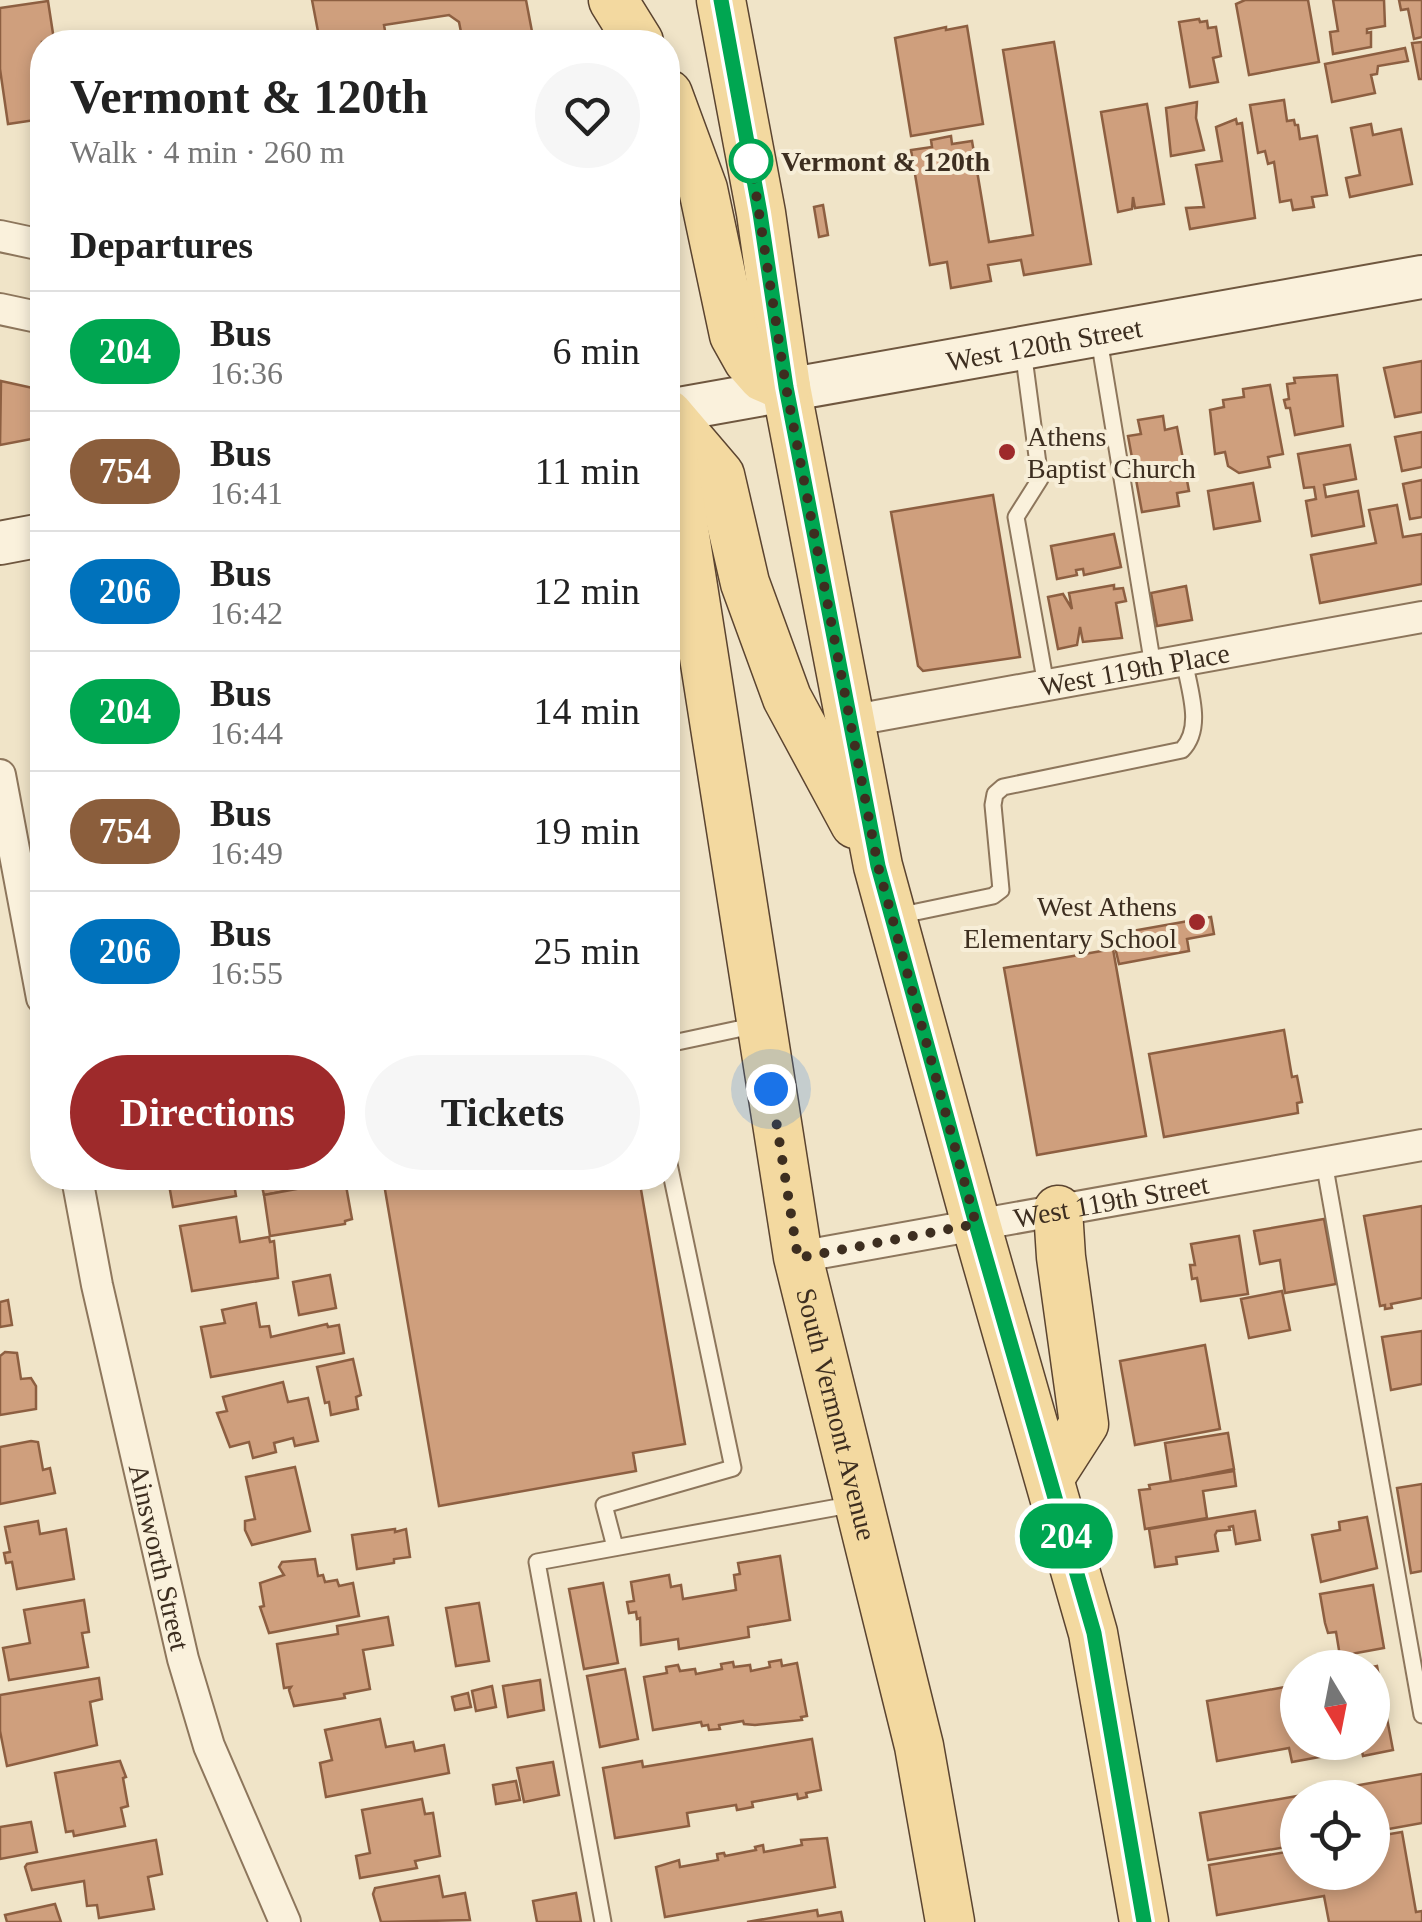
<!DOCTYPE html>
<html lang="en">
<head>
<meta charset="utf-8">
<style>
  body { margin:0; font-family:"Times New Roman",serif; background:#f6f6f6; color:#222; height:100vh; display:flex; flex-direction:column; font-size:38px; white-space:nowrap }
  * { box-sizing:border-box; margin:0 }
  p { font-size:32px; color:#767676 }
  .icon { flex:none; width:55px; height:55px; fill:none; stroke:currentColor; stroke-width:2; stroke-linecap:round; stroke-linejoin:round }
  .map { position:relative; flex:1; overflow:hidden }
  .panel { position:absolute; left:30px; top:30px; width:650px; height:1160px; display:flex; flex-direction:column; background:#fff; border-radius:40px; box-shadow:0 5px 15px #0003 }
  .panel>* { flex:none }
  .badge { padding:0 20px; border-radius:32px; font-size:35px; line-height:65px }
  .needle { width:65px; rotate:170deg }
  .controls { position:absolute; left:1280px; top:1650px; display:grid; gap:20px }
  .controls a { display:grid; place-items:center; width:110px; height:110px; border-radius:50%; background:#fff; box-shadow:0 5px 15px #0003; font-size:50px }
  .you { position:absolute; width:50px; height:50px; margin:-25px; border:8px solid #fff; border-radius:50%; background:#1a73e8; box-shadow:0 0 0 15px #1a73e833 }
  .map>.badge { position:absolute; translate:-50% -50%; box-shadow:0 0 0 5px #fff }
  h2 { padding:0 40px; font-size:38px; line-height:90px }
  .round { display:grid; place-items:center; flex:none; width:105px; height:105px; border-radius:52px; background:#f6f6f6 }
  .overview { display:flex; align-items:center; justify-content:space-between; height:170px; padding:0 40px }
  h1 { font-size:48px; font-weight:600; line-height:75px }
  .button { display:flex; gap:20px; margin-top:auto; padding:20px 40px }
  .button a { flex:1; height:115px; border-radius:60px; background:#9e2a2b; color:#fff; font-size:40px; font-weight:600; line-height:115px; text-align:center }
  .button a+a { background:#f6f6f6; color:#222 }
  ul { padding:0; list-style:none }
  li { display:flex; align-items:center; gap:30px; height:120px; padding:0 40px; border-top:2px solid #e0e0e0 }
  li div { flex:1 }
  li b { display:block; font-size:38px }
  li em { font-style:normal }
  li .badge { min-width:110px; font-weight:700; text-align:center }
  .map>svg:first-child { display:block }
  .building { fill:#cf9f7d; stroke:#8d5f41; stroke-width:2.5 }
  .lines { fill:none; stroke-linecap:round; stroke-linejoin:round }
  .lane-casing { stroke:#8d765c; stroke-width:19 }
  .street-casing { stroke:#8d765c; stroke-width:34 }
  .secondary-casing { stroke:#6f573f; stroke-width:46 }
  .primary-casing { stroke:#5b4430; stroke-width:51 }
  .lane { stroke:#faf1dc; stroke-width:15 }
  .street { stroke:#faf1dc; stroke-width:30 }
  .secondary { stroke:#faf1dc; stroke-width:42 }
  .primary { stroke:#f3d9a0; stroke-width:48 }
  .line-casing { stroke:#fff; stroke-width:22 }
  .line { stroke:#00a651; stroke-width:15 }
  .walk { stroke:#3d2e20; stroke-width:10; stroke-dasharray:0 18 }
  .stop-dot { fill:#fff; stroke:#00a651; stroke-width:5 }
  .poi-dot { fill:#9e2a2b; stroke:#f7eed8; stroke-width:4 }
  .labels { text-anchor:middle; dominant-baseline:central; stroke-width:8; stroke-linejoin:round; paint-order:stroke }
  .stop-label { font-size:28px; font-weight:bold; fill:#3d2e20; stroke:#f7eed8; text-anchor:start }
  .street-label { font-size:28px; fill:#3d2e20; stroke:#f7eed8 }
  .poi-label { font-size:28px; fill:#3d2e20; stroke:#f7eed8; text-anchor:start }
</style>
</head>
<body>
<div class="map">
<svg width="1422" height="1922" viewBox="0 0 1422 1922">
  <rect width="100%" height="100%" fill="#f0e4c8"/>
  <g class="building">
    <polygon points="312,0 526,0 534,42 463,42 459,22 449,15 384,25 387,42 320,42"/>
    <polygon points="1245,0 1308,0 1319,62 1249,75 1236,4"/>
    <polygon points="1333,0 1384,0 1385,26 1367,29 1367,33 1371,32 1371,47 1333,54 1330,32 1338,31"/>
    <polygon points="1399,0 1422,0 1422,37 1414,39 1408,9 1401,10"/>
    <polygon points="48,1 54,40 75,36 76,42 42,42 42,119 8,124 0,69 0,8"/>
    <polygon points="1199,19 1200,22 1207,21 1208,28 1216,27 1221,56 1213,58 1218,82 1190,87 1179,22"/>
    <polygon points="967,26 983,124 911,136 895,38 946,27 946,30"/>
    <polygon points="227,34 228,42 193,42 192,40"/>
    <polygon points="1054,42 1091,264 1024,275 1021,260 988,265 991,281 951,288 947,262 930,265 911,150 932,147 931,140 951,136 952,144 972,141 989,242 1033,235 1003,50"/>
    <polygon points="1422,42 1422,79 1419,79 1412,43"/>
    <polygon points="1405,48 1408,61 1378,66 1377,74 1371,75 1375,93 1332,102 1325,64"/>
    <polygon points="1284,100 1287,121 1294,120 1295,125 1298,125 1300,139 1317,136 1327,195 1312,197 1314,207 1293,210 1291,200 1280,202 1274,162 1268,164 1265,151 1258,153 1250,105"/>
    <polygon points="1197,102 1196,118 1204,150 1171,156 1166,108"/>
    <polygon points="1147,104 1164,204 1135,208 1133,197 1132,209 1118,212 1101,112"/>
    <polygon points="1236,119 1237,124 1242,123 1255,218 1190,229 1186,208 1204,207 1196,165 1222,161 1216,127"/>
    <polygon points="1371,124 1373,135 1401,129 1412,184 1350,197 1346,178 1360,175 1351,128"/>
    <polygon points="823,205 828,235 819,237 814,207"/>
    <polygon points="1422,361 1422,412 1395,417 1384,368"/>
    <polygon points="1337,375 1343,426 1295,435 1290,408 1286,408 1284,400 1289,399 1287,384 1295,383 1294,378"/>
    <polygon points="1,381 42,390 42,437 0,445"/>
    <polygon points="1270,385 1283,454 1268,457 1270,467 1239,473 1228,466 1225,452 1215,454 1210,410 1224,407 1223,400 1244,397 1243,389"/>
    <polygon points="1163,416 1165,430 1177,427 1189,491 1177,493 1179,506 1142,512 1128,436 1141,434 1138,420"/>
    <polygon points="1422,432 1422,467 1402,471 1395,437"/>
    <polygon points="1350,445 1356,479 1324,485 1326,497 1358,491 1364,526 1312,536 1306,501 1316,499 1314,487 1304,488 1298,454"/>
    <polygon points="1422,480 1422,517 1410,519 1403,484"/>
    <polygon points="1253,483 1260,521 1214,529 1208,491"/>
    <polygon points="993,495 1020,657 923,671 918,666 891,512"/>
    <polygon points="1397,505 1403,537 1422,534 1422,584 1320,603 1311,555 1376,543 1369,510"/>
    <polygon points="1114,534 1121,567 1084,575 1083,569 1076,570 1077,575 1057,579 1051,546"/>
    <polygon points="1114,585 1114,589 1123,588 1126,601 1116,603 1122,638 1083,642 1080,627 1077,645 1058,649 1048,597 1063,594 1072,609 1069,593"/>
    <polygon points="1186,586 1192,620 1157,626 1151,593"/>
    <polygon points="1211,917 1214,934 1187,939 1189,951 1119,964 1115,947 1134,943 1132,931"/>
    <polygon points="1113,949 1146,1136 1037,1155 1004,968"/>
    <polygon points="1284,1030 1292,1077 1297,1076 1302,1102 1297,1103 1298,1113 1164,1137 1149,1054"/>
    <polygon points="165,1178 233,1178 236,1196 173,1207 168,1179"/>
    <polygon points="260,1178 345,1178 345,1180 264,1195"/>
    <polygon points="383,1178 639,1178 685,1444 633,1453 636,1471 439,1506"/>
    <polygon points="345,1180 352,1219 345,1221 345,1224 270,1236 264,1195"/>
    <polygon points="1422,1206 1422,1298 1391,1304 1392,1308 1385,1309 1385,1305 1380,1306 1364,1216"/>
    <polygon points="236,1217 240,1242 269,1237 270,1242 274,1241 278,1278 192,1291 180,1226"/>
    <polygon points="1324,1219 1336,1284 1285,1293 1280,1260 1260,1264 1254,1231"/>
    <polygon points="1239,1236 1248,1294 1201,1301 1197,1278 1192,1279 1190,1265 1195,1265 1191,1244"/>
    <polygon points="330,1275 336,1308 299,1315 293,1282"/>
    <polygon points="1282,1291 1290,1330 1249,1338 1241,1299"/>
    <polygon points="8,1300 12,1325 0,1327 0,1302"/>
    <polygon points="256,1303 260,1327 269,1326 271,1337 327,1324 328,1327 339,1325 344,1353 211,1377 201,1327 225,1323 222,1310"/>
    <polygon points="1422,1331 1422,1384 1391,1390 1382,1337"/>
    <polygon points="1205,1345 1220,1429 1135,1445 1120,1361"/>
    <polygon points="5,1352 17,1353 21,1379 31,1378 36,1386 36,1409 0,1415 0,1356"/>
    <polygon points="353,1359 361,1395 356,1397 358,1409 331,1415 329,1402 325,1403 317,1367"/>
    <polygon points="283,1382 288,1402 308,1398 318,1441 295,1446 293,1438 274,1443 276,1452 253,1458 249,1442 230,1447 217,1413 227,1411 223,1397"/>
    <polygon points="1228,1433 1234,1469 1171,1482 1165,1443"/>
    <polygon points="31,1441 38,1442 43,1470 50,1468 55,1493 0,1504 0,1447"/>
    <polygon points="295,1467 310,1531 252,1545 245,1530 245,1521 255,1519 246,1477"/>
    <polygon points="1234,1471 1236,1486 1203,1491 1207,1518 1145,1529 1139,1490 1150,1489 1149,1485"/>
    <polygon points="1422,1484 1422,1571 1411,1573 1397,1488"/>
    <polygon points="1255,1511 1260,1540 1236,1544 1233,1526 1229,1527 1230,1530 1217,1531 1215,1535 1218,1551 1176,1557 1177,1564 1155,1567 1149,1529"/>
    <polygon points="1367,1517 1377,1568 1321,1582 1312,1535 1340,1530 1339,1522"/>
    <polygon points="38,1521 40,1534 66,1529 74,1579 17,1589 12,1562 6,1563 4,1553 10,1552 5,1527"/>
    <polygon points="395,1529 395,1532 406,1529 410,1557 394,1559 394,1563 357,1569 352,1535"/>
    <polygon points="780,1556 790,1620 748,1627 749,1637 679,1649 678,1639 641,1645 640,1618 637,1619 636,1612 629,1613 627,1602 634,1601 631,1582 669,1575 671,1587 681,1585 683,1599 736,1590 734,1575 740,1574 738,1563"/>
    <polygon points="315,1559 318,1576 323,1575 325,1582 337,1580 339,1586 353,1583 359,1616 269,1633 260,1607 264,1606 260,1583 284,1575 279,1567 282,1562"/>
    <polygon points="603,1583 618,1663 584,1669 569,1589"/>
    <polygon points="1373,1585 1384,1648 1340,1656 1336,1632 1328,1633 1325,1623 1320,1594"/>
    <polygon points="84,1600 89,1632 82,1633 88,1667 9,1680 3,1648 30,1643 24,1610"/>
    <polygon points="479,1603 489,1661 456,1666 446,1608"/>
    <polygon points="388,1617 393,1645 363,1650 370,1689 344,1694 345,1698 294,1706 289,1690 291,1687 284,1688 277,1644 338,1634 337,1626"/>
    <polygon points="781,1660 782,1666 797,1663 807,1716 801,1717 802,1720 755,1725 744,1724 743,1721 719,1725 720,1729 709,1730 708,1725 702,1726 701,1722 653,1730 644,1677 667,1673 666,1667 678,1665 680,1671 695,1669 696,1674 722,1669 721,1664 733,1662 734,1667 750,1665 751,1671 770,1667 769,1662"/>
    <polygon points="1377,1666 1393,1750 1363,1756 1360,1742 1372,1742 1372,1668 1367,1668"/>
    <polygon points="625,1669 638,1739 600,1747 587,1676"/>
    <polygon points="99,1678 102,1699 90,1702 97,1745 7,1766 0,1731 0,1695"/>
    <polygon points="540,1680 544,1710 508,1717 503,1686"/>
    <polygon points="492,1686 496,1707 476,1711 472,1691"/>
    <polygon points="1285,1687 1286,1695 1298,1693 1298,1742 1334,1742 1336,1754 1292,1762 1289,1748 1217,1761 1207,1701"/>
    <polygon points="468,1693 471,1707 455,1710 452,1697"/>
    <polygon points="380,1719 386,1747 413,1742 415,1751 444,1745 449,1773 326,1797 320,1763 332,1760 325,1730"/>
    <polygon points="812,1739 821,1790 806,1793 807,1797 798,1799 797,1794 752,1802 753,1807 737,1810 736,1805 687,1813 689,1826 615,1838 603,1768 642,1761 643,1767"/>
    <polygon points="120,1761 126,1777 123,1778 128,1806 121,1808 125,1826 74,1836 73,1831 66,1832 55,1773"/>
    <polygon points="553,1762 559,1795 524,1802 517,1768"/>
    <polygon points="1422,1774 1422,1823 1372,1832 1372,1798 1298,1798 1298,1845 1208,1860 1200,1813"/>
    <polygon points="516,1781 520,1800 496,1804 493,1785"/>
    <polygon points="422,1799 425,1814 433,1813 440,1856 415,1861 417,1868 360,1878 356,1856 370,1853 362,1810"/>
    <polygon points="31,1822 37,1852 0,1859 0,1827"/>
    <polygon points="1402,1832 1416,1912 1422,1911 1422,1922 1329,1922 1324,1896 1217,1915 1209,1865 1298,1850 1298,1872 1372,1872 1372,1837"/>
    <polygon points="827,1838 835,1887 665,1917 656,1867 679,1860 680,1867 718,1860 717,1854 724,1853 725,1856 756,1850 755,1847 763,1845 764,1852 802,1845 801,1840"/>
    <polygon points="156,1840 162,1874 148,1877 154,1909 99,1918 97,1905 87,1906 84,1881 32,1890 25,1867 27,1864"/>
    <polygon points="439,1876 443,1897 465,1893 470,1920 381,1922 373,1894 375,1888"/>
    <polygon points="576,1893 581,1922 537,1922 533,1901"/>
    <polygon points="55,1904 61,1922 7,1922 5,1915"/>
    <polygon points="817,1910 818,1916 841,1912 843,1922 747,1922"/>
  </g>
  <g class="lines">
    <defs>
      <g id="lane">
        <polyline points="1099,339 1153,666"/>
        <polyline points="1023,350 1040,479 1016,517 1046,685"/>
        <path d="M897,916L993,896L1001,890L993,805L995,794L1003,787L1182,750C1204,728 1189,689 1184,660"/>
        <polyline points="668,1044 757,1025"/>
        <polyline points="1324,1162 1422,1715"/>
        <polyline points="615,1547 604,1505 733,1468 668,1159"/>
        <polyline points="603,1922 537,1562 855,1504"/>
      </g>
      <g id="street">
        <polyline points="0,236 42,245"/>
        <polyline points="0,309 42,318"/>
        <path id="s1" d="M849,721L1422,617"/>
        <polyline points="0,775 42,998"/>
        <path id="s2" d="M77,1178L97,1285L183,1659L209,1746L285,1922"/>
        <path id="s3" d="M798,1257L1422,1145"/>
      </g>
      <g id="secondary">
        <path id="s4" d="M668,411L1422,277"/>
        <polyline points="0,543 42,535"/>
      </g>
      <g id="primary">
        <polyline points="613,0 639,42"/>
        <polyline points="721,0 761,213 786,387 878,866 976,1224 1093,1633 1144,1922"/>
        <polyline points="668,94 703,189 734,335 748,360 763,377 786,387"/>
        <polyline points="668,414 720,475 745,583 787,698 855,824"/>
        <path id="s5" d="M668,427L798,1257L919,1746L950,1922"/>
        <polyline points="1050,1477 1084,1424 1061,1257 1058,1210"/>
      </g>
    </defs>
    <use href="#lane" class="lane-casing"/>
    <use href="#street" class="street-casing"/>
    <use href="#secondary" class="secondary-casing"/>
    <use href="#primary" class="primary-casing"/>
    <use href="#lane" class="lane"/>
    <use href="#street" class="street"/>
    <use href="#secondary" class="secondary"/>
    <use href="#primary" class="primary"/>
  </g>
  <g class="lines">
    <defs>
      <polyline id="line" points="721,0 760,213 786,387 878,866 976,1224 1094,1633 1144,1922"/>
    </defs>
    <use href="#line" class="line-casing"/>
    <use href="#line" class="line"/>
    <polyline class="walk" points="751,161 786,387 878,866 976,1224 798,1258 771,1089"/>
  </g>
  <circle class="stop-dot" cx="751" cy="161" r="20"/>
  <g class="poi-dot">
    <circle cx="1007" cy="452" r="10"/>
    <circle cx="1197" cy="922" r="10"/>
  </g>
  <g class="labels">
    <g class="stop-label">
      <text x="781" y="161">Vermont &amp; 120th</text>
    </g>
    <g class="street-label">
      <text stroke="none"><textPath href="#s4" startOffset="382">West 120th Street</textPath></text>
      <text stroke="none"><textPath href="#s1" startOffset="290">West 119th Place</textPath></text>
      <text stroke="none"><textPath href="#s3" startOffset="318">West 119th Street</textPath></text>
      <text stroke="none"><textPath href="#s5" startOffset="1002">South Vermont Avenue</textPath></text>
      <text stroke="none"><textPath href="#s2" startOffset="388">Ainsworth Street</textPath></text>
    </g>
    <g class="poi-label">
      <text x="1027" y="436">Athens<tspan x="1027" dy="32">Baptist Church</tspan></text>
      <text x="1177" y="906" text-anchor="end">West Athens<tspan x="1177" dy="32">Elementary School</tspan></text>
    </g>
  </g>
</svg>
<div class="controls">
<a><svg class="needle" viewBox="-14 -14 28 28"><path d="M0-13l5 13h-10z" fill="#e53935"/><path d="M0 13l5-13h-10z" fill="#767676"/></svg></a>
<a><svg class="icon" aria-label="locate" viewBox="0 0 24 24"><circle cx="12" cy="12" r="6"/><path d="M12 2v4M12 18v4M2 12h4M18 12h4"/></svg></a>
</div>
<div class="you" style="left:771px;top:1089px"></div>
<b class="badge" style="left:1066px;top:1536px;background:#00a651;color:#fff">204</b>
<section class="panel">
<div class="overview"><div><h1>Vermont &amp; 120th</h1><p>Walk · 4 min · 260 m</p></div><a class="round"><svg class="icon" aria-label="heart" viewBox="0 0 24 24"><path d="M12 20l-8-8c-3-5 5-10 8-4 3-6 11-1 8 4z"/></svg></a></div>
<h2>Departures</h2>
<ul>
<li><span class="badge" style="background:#00a651;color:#fff">204</span><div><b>Bus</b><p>16:36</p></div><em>6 min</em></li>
<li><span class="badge" style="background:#8b5e3c;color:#fff">754</span><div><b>Bus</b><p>16:41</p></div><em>11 min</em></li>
<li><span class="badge" style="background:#0072bc;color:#fff">206</span><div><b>Bus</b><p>16:42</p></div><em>12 min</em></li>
<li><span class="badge" style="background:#00a651;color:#fff">204</span><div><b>Bus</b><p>16:44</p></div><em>14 min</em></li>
<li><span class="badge" style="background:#8b5e3c;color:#fff">754</span><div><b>Bus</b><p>16:49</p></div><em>19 min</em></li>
<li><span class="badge" style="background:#0072bc;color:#fff">206</span><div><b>Bus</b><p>16:55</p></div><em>25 min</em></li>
</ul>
<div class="button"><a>Directions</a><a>Tickets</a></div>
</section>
</div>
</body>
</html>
